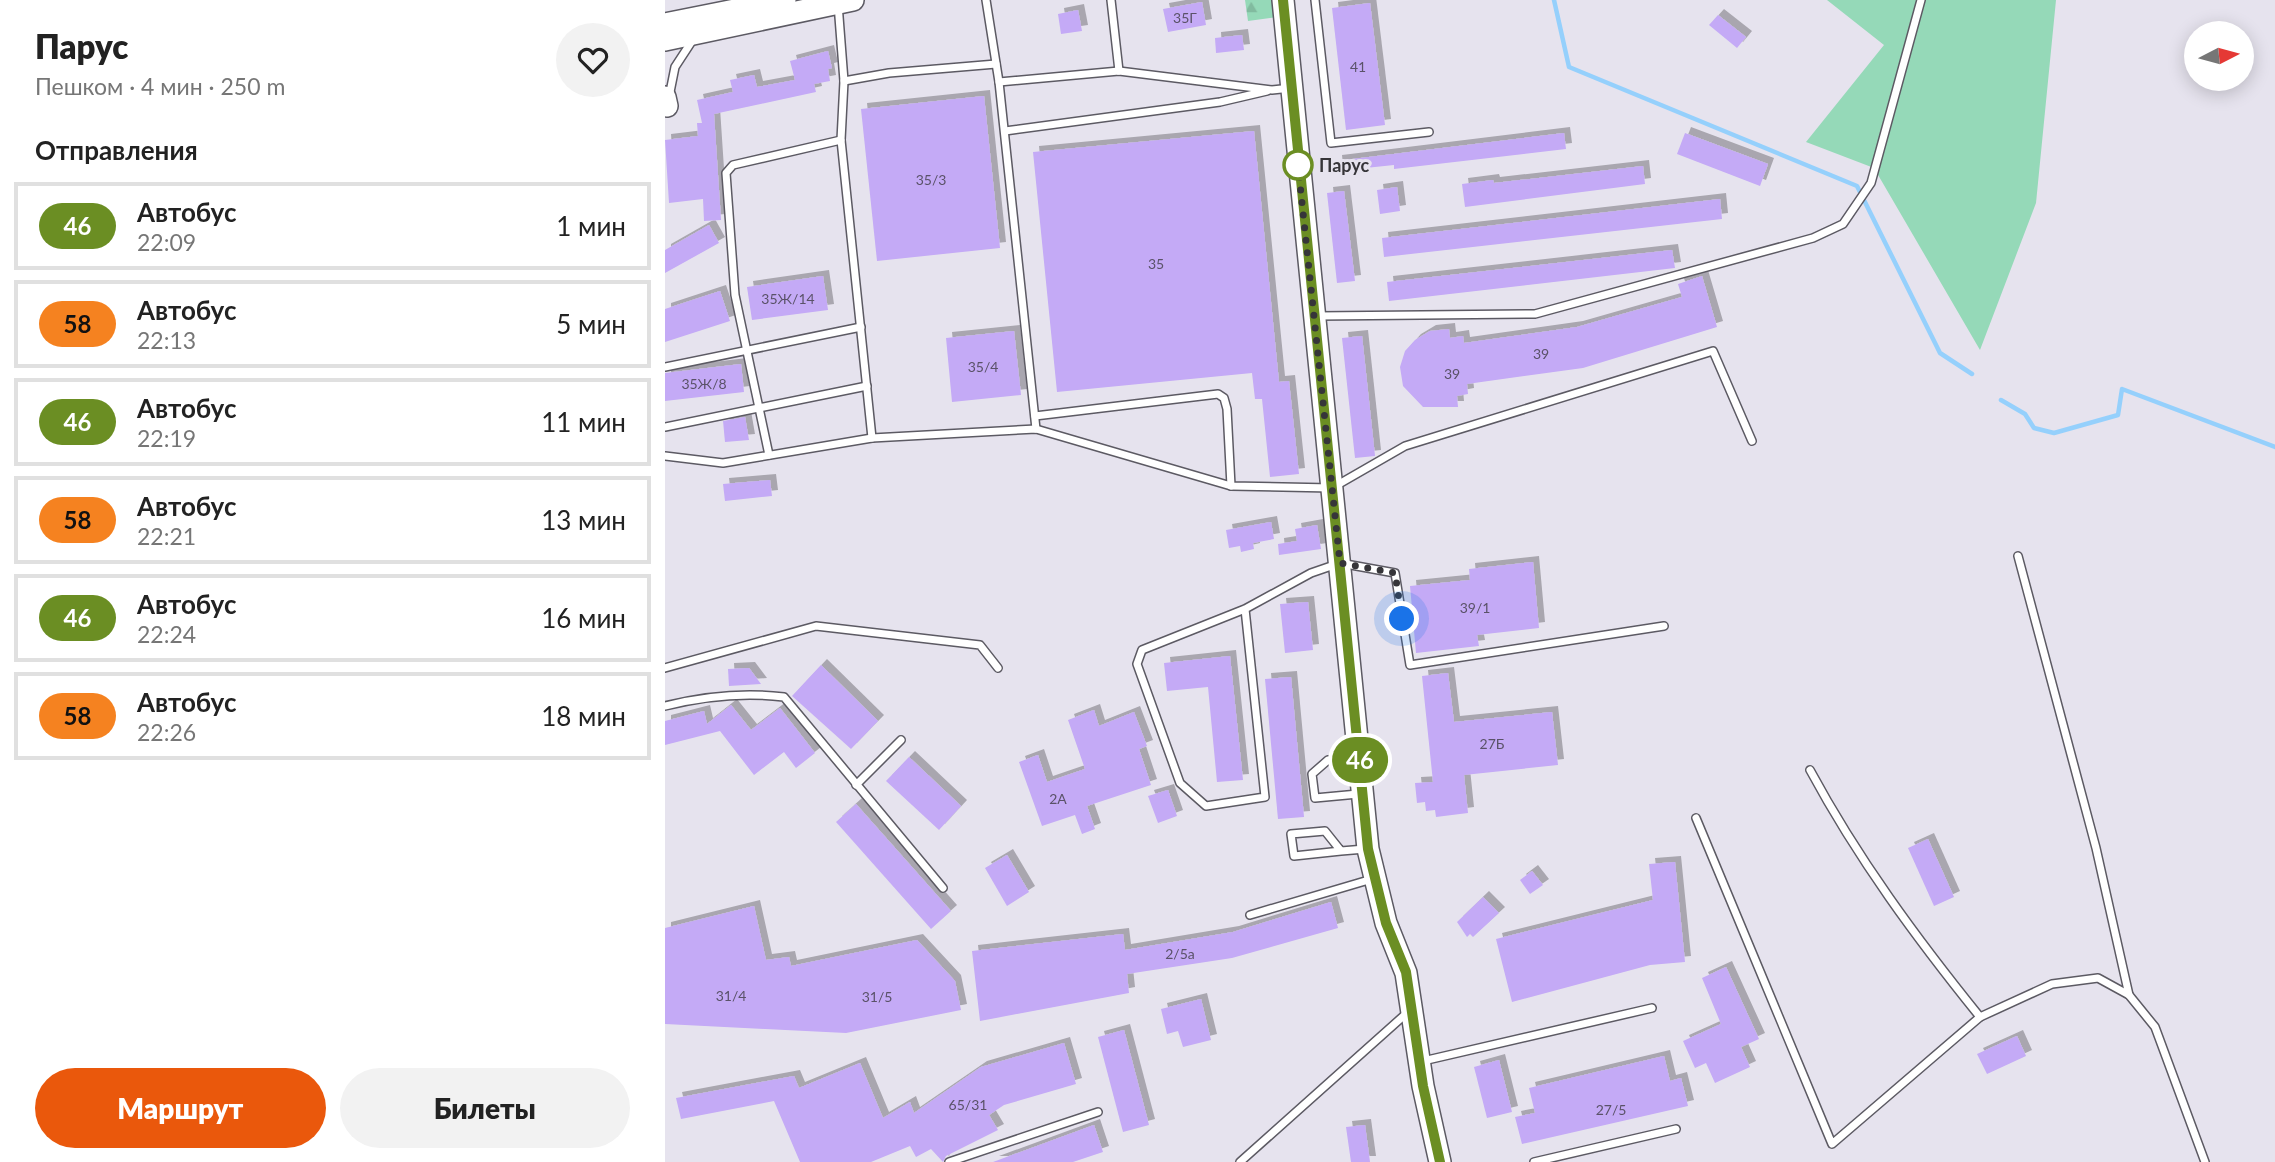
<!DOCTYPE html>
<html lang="ru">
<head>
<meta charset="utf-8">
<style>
  body { margin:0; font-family:Lato,sans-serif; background:#f2f2f2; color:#222; height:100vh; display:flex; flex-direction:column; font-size:26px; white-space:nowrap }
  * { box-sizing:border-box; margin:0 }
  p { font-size:23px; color:#767676 }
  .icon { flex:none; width:38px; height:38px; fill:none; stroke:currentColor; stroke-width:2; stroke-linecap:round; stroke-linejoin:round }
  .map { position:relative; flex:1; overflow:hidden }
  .sheet { display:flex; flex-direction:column; background:#fff; width:665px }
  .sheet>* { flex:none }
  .badge { padding:0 14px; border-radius:23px; font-size:24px; line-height:46px }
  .needle { width:46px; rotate:84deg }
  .fabs { position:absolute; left:1519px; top:21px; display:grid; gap:14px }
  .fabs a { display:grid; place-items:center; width:70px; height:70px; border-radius:50%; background:#fff; box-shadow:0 4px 18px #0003; font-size:35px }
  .you { position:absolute; width:35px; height:35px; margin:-18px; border:5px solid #fff; border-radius:50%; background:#1a73e8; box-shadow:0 0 0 10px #1a73e833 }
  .map>.badge { position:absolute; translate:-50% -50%; box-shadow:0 0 0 4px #fff }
  h2 { padding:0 35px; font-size:26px; line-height:63px }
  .round { display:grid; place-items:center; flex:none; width:74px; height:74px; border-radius:37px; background:#f2f2f2 }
  .head { display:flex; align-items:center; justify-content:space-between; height:119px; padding:0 35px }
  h1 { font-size:33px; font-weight:800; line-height:52px }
  .action { display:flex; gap:14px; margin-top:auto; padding:14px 35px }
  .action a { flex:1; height:80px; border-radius:42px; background:#ea580c; color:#fff; font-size:28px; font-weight:800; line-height:80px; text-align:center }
  .action a+a { background:#f2f2f2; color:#222 }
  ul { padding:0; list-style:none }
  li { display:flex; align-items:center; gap:21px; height:88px; margin:0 14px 10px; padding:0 21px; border:4px solid #e0e0e0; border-radius:0px }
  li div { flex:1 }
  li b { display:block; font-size:26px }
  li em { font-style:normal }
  li .badge { min-width:77px; font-weight:700; text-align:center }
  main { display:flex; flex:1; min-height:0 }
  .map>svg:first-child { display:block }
  .green { fill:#95d9b8 }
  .forest { fill:url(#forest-firs) }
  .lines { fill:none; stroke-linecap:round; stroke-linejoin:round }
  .stream { stroke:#95d0fc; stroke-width:4.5 }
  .building { fill:#c4aaf6; filter:url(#shadow) }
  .lane-casing { stroke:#5c5a63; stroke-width:10 }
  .secondary-casing { stroke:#5c5a63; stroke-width:24 }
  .lane { stroke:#fff; stroke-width:7 }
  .secondary { stroke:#fff; stroke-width:21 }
  .line-casing { stroke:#fff; stroke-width:16 }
  .line { stroke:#6b8e23; stroke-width:10 }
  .walk { stroke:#363539; stroke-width:7; stroke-dasharray:0 12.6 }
  .stop-dot { fill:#fff; stroke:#6b8e23; stroke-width:3.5 }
  .labels { text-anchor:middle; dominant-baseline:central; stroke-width:6; stroke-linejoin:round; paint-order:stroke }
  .number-label { font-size:14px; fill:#5a5268 }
  .stop-label { font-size:18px; font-weight:bold; fill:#363539; stroke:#e6e3ee; text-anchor:start }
</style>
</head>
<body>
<main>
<section class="sheet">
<div class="head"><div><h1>Парус</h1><p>Пешком · 4 мин · 250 m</p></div><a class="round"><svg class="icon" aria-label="heart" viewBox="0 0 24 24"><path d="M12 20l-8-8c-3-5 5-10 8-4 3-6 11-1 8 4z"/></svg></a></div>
<h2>Отправления</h2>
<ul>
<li><span class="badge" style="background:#6b8e23;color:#fff">46</span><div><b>Автобус</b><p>22:09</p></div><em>1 мин</em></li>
<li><span class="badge" style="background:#f58220;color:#111">58</span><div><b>Автобус</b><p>22:13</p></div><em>5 мин</em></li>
<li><span class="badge" style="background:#6b8e23;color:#fff">46</span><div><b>Автобус</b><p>22:19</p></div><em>11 мин</em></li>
<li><span class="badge" style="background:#f58220;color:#111">58</span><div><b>Автобус</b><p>22:21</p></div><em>13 мин</em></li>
<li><span class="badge" style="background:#6b8e23;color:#fff">46</span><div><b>Автобус</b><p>22:24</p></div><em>16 мин</em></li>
<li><span class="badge" style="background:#f58220;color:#111">58</span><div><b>Автобус</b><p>22:26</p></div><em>18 мин</em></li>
</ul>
<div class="action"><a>Маршрут</a><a>Билеты</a></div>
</section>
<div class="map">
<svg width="1610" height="1162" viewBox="0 0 1610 1162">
  <defs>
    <pattern id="forest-firs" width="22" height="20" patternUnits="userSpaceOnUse" patternTransform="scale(1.75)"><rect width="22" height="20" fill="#95d9b8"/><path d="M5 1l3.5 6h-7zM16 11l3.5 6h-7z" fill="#81bb9f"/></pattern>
    <filter id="shadow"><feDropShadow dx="6" dy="-6" stdDeviation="0" flood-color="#0004"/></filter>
  </defs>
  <rect width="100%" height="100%" fill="#e6e3ee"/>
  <polygon class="green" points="1162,0 1391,0 1371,203 1315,350 1209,168 1141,142 1219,45"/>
  <polygon class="forest" points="580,0 611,0 613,17 583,21"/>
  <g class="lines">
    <g class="stream">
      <polyline points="889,0 904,67 1192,186 1275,353 1307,374"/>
      <polyline points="1336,400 1360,414 1369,428 1389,433 1453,415 1457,389 1610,447"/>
    </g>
  </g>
  <g class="building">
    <polygon points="537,2 541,25 503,32 498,9"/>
    <polygon points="705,3 720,125 681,130 667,8"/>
    <polygon points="413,10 417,31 396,34 393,14"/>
    <polygon points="1053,15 1081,37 1072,48 1044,25"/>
    <polygon points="577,35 579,50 551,53 550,38"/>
    <polygon points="163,51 167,68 163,69 165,81 149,84 151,92 49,114 56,220 39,221 38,199 4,203 0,140 33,136 32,123 37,123 32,100 68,92 65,80 89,75 92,87 130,80 125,61"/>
    <polygon points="319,96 335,248 212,261 196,109"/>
    <polygon points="589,131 614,382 624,381 634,474 605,477 597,399 590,399 587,373 392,392 368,152"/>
    <polygon points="899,133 901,149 729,169 729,165 672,171 671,161"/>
    <polygon points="1020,133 1103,164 1095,186 1012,154"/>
    <polygon points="978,166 980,184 800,207 797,184 828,180 829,183"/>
    <polygon points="732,187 735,211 715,214 712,190"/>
    <polygon points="679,191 690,281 672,283 662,193"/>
    <polygon points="1055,199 1057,219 719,257 717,238"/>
    <polygon points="44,225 54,243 0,273 0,250"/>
    <polygon points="1007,250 1010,268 724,301 722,282"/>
    <polygon points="158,276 163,310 87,320 82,287"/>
    <polygon points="1037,276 1052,327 918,368 802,384 803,394 792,396 793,407 758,407 738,386 735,367 740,351 750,340 765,331 784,329 785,338 798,336 799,343 912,327 1017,297 1013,284"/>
    <polygon points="55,291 65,321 0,342 0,309"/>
    <polygon points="349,331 356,395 287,402 281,338"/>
    <polygon points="697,336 710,456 690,458 677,338"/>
    <polygon points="76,364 79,392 0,401 0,373"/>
    <polygon points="80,417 84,440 60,442 58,421"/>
    <polygon points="105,480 107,496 60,501 58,484"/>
    <polygon points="606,522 609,539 588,543 589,549 576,552 575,546 564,548 561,530"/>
    <polygon points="652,525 656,549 614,555 613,544 632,541 630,529"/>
    <polygon points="868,562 874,628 812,635 814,646 751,653 745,586 805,580 804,569"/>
    <polygon points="643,602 648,650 620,653 615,604"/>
    <polygon points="565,656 578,780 552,782 543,687 502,691 499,663"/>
    <polygon points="156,665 213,721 186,749 127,696"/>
    <polygon points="84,668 96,684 64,686 63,669"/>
    <polygon points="783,673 789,722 887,712 893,765 799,775 803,813 771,817 770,810 761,811 760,802 752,803 750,783 768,782 757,676"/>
    <polygon points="626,677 639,817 613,819 600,679"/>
    <polygon points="66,705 86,730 115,708 150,753 131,768 119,752 89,775 55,731 0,745 0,721 39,711 42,724"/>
    <polygon points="429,710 434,726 469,712 482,746 474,749 486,785 422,806 430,829 417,834 410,815 377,826 354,762 373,755 382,782 420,769 403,720"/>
    <polygon points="244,757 296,806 274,830 221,781"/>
    <polygon points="503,790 512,816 493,823 483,796"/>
    <polygon points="191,804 286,911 266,929 171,822"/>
    <polygon points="1263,839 1289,897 1269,906 1243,848"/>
    <polygon points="342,855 364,892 342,906 320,868"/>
    <polygon points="1010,862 1020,962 985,965 847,1002 831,939 988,900 984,864"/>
    <polygon points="867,871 878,885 865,894 855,880"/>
    <polygon points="818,897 834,913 808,937 805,934 802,937 792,922"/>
    <polygon points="666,902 673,928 567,958 462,974 464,993 315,1021 307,951 458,934 460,950 568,932"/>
    <polygon points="89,906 101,960 124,957 126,966 252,940 290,981 296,1010 181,1033 0,1024 0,928"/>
    <polygon points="1061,967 1094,1039 1076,1047 1085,1067 1050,1083 1041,1063 1030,1068 1018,1041 1056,1024 1037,978"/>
    <polygon points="536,999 546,1040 518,1047 513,1031 502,1034 496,1009"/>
    <polygon points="459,1030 484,1125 458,1132 433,1037"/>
    <polygon points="1352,1036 1361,1056 1322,1074 1312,1054"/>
    <polygon points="399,1043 411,1084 339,1105 324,1115 333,1130 281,1156 278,1162 266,1149 251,1157 245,1146 206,1162 135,1162 109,1101 16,1119 11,1098 129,1076 134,1088 195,1063 218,1118 245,1102 249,1113 316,1067"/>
    <polygon points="999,1056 1005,1081 1016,1078 1023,1106 857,1144 850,1117 870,1113 864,1088"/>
    <polygon points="834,1060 847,1112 822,1118 809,1067"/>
    <polygon points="429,1125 438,1152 408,1162 328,1162"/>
    <polygon points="700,1125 705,1162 686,1162 681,1127"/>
  </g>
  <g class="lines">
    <defs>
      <g id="lane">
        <polyline points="321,0 334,82 371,429"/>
        <polyline points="446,0 454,71"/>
        <polyline points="650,0 666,143 764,132"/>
        <polyline points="173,4 179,81 176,140 207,438"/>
        <polyline points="179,81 224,73 331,64"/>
        <polyline points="334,82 454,71 607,90 626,88"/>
        <polyline points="4,97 10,67 27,41"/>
        <polyline points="340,131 555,102 602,91"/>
        <polyline points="653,316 870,314 1148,238 1178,224 1206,183 1256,0"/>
        <polyline points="0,367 196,327"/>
        <polyline points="370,416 553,394 559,398 562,409 566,486"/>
        <polyline points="0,427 202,386"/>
        <polyline points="104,455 70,295 61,173 68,165 176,140"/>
        <polyline points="0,456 58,463 207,438 371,429 566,486 667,488 740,446 1048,351 1087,441"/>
        <polyline points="1353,556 1431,848 1464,995"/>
        <polyline points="580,609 600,797 541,806 515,783 472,664 477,650 580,609 646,573 675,563 730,573 745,665 999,626"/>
        <polyline points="0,668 151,626 315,645 333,668"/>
        <path d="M0,706C40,696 78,692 119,697L278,888"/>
        <polyline points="692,757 663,760 647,774 650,798 693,794"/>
        <path d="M1145,770C1193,859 1252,939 1315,1017"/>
        <polyline points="191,785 236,740"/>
        <polyline points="1031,818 1167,1144 1315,1017 1387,984 1433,978 1464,995 1490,1027 1540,1162"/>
        <polyline points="676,851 629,856 626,834 660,831 676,851 700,849"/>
        <polyline points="585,915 707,879"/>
        <polyline points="758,1061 987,1008"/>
        <polyline points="284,1162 433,1112"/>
        <polyline points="575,1162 743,1012"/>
        <polyline points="869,1162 1011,1129"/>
      </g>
      <g id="secondary">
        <polyline points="618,0 703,849 721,923 741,973 758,1086 775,1162"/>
        <polyline points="0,24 120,0"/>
        <polyline points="0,40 188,0"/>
        <polyline points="0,97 2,106"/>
      </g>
    </defs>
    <use href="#lane" class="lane-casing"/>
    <use href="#secondary" class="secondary-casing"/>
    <use href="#lane" class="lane"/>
    <use href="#secondary" class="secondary"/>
  </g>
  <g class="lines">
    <defs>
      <polyline id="line" points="618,0 703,849 721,923 741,972 758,1086 775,1162"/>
    </defs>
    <use href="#line" class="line-casing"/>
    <use href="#line" class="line"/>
    <polyline class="walk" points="633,165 675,563 730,573 737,619"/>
  </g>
  <circle class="stop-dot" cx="633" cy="165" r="14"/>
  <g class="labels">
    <g class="number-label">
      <text x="520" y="17">35Г</text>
      <text x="693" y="66">41</text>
      <text x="266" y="179">35/3</text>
      <text x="491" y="263">35</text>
      <text x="123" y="298">35Ж/14</text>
      <text x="876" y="353">39</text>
      <text x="318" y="366">35/4</text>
      <text x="787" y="373">39</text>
      <text x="39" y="383">35Ж/8</text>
      <text x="810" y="607">39/1</text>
      <text x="827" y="743">27Б</text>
      <text x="393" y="798">2А</text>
      <text x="515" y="953">2/5а</text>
      <text x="66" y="995">31/4</text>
      <text x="212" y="996">31/5</text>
      <text x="303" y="1104">65/31</text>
      <text x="946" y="1109">27/5</text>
    </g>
    <g class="stop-label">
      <text x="654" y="165">Парус</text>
    </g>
  </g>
</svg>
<div class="fabs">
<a><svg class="needle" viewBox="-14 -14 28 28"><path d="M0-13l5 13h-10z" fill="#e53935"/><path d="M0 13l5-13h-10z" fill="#767676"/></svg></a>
</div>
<div class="you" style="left:737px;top:619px"></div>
<b class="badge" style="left:695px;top:760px;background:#6b8e23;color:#fff">46</b>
</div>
</main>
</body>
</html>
